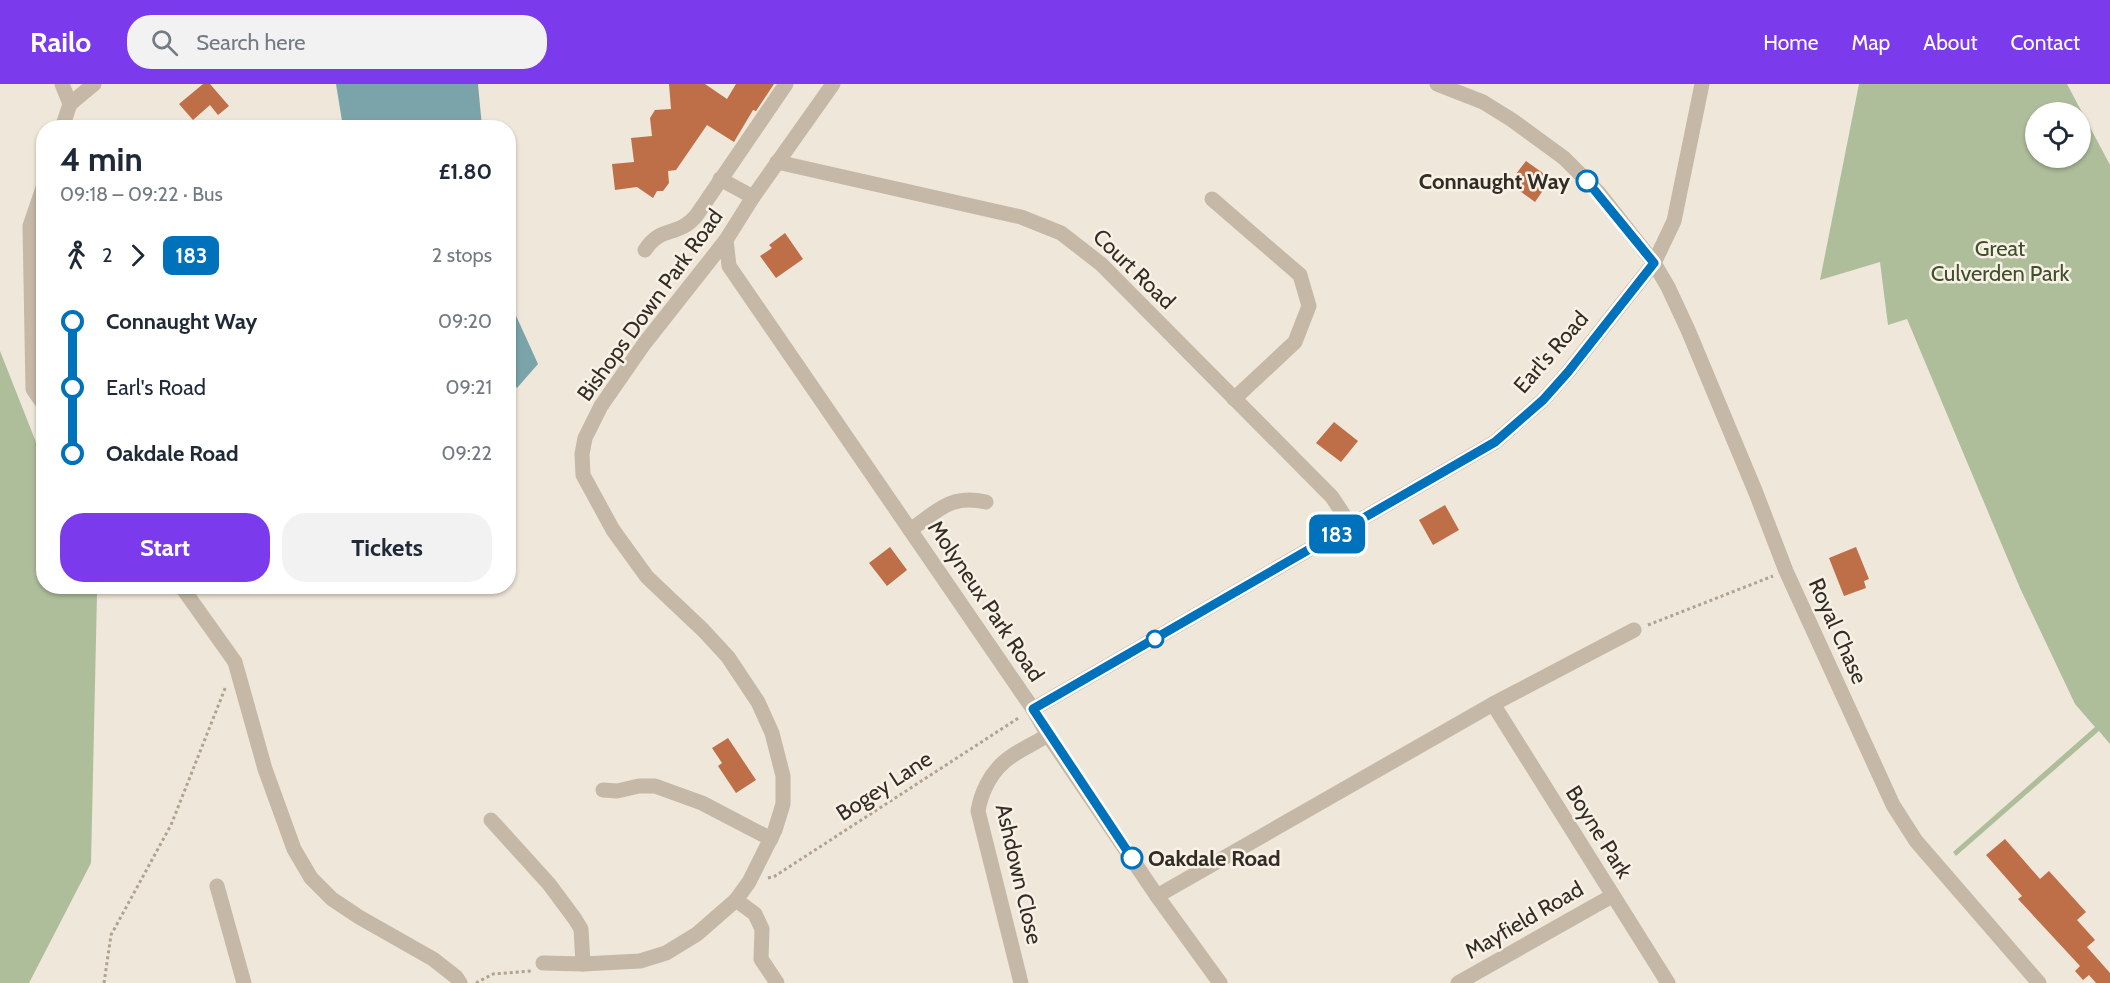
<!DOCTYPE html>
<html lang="en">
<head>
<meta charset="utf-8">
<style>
  body { margin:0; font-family:Cabin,sans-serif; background:#f2f2f3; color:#1f2937; height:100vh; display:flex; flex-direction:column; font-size:22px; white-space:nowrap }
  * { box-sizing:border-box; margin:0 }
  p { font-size:20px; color:#747a83 }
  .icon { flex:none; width:33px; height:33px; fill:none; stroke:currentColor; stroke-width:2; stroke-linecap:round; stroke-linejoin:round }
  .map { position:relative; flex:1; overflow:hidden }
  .side { position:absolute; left:36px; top:36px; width:480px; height:474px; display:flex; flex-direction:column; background:#fff; border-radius:24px; box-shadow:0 2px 4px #0004 }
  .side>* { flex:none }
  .badge { padding:0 12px; border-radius:9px; font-size:21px; line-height:39px }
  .controls { position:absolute; left:2025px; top:18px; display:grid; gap:12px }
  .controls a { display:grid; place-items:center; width:66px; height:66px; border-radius:50%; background:#fff; box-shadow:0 2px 4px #0004; font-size:30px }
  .map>.badge { position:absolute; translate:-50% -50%; box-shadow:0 0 0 3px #fff }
  .legs { display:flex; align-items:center; gap:9px; height:66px; padding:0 24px; font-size:20px }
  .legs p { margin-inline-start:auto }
  .head { display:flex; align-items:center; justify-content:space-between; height:102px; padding:0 24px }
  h1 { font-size:33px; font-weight:700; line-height:45px }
  .cta { display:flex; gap:12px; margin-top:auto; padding:12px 24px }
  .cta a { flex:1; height:69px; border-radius:24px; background:#7c3aed; color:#fff; font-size:24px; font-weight:700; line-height:69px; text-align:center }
  .cta a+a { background:#f2f2f3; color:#1f2937 }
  ul { padding:0 24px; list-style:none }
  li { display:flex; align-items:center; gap:21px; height:66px; font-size:22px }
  li i { display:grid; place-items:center; width:9px; height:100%; margin:0 8px; background:currentColor }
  li i::after { content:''; width:15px; height:15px; margin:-8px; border:4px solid; border-radius:50%; background:#fff }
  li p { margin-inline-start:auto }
  li:first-child i { background:linear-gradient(#0000 50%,currentColor 0) }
  li:last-child i { background:linear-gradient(currentColor 50%,#0000 0) }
  header { display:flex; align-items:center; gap:36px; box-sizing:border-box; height:84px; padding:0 30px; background:#7c3aed; color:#fff }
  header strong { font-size:28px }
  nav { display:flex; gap:33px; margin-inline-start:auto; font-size:21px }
  .search { width:420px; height:54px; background:#f2f2f3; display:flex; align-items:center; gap:15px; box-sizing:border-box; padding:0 21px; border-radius:24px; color:#747a83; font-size:22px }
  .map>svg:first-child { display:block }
  .green { fill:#aebd9a; fill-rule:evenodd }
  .water { fill:#7aa4aa }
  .building { fill:#be6f48 }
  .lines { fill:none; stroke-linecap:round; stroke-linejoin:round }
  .path { stroke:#b2a290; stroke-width:3; stroke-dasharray:3 3; stroke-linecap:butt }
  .minor { stroke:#c6b8a6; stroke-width:15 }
  .line-1-casing { stroke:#fff; stroke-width:14 }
  .line-1 { stroke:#0072bc; stroke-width:9 }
  .stop-1-dot { fill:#fff; stroke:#0072bc; stroke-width:3 }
  .labels { text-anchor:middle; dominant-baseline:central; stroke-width:5; stroke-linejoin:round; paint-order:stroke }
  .stop-label { font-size:22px; font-weight:bold; fill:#332c26; stroke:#f8f1e5; text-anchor:end }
  .park-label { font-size:22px; fill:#3f502c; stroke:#f8f1e5 }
  .street-label { font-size:22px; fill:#332c26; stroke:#f8f1e5 }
</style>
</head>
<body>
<header>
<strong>Railo</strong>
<div class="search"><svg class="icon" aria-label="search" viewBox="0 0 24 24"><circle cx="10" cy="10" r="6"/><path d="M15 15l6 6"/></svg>Search here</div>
<nav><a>Home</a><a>Map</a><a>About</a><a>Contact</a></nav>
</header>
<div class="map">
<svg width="2110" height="899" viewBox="0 0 2110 899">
  <rect width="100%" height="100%" fill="#efe7d9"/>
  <g class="green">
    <path d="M1859,0H2067L2110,81V660L2099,647L1956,772L1953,768L2095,643L2075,620L2020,504L1907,235L1888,241L1880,178L1820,196ZM2080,28V74H2036V28Z"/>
    <polygon points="0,267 43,376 44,502 94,503 97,510 91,779 29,899 0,899"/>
  </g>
  <g class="water">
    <polygon points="336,0 478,0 482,43 343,43"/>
    <polygon points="508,214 538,280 517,304 509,295"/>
  </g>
  <g class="building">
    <polygon points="203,0 210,0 229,22 218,31 210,21 193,36 179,20"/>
    <polygon points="669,0 705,0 727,15 736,0 774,0 756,27 753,26 734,58 707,41 676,86 668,87 669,99 663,107 657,107 653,114 637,103 615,106 612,80 634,78 631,54 652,52 650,34 655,26 671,25"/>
    <polygon points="1526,77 1547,92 1544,97 1548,99 1535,118 1509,99"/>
    <polygon points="785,149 803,175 776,194 760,172 772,164 769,161"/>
    <polygon points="1334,338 1358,357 1341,378 1316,359"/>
    <polygon points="1445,421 1459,446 1433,461 1419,436"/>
    <polygon points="890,463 907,486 887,502 869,479"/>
    <polygon points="1856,463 1869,495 1864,497 1866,504 1844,512 1829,474"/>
    <polygon points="728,654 756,696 736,709 718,682 722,679 712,664"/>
    <polygon points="2005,755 2040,795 2049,787 2086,828 2077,836 2095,856 2087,863 2110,889 2110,899 2096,899 2089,891 2083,896 2075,887 2080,882 2018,815 2022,812 1986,771"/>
  </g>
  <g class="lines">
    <g class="path">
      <polyline points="1648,541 1773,492"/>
      <polyline points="768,794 775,792 1020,633"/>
      <polyline points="104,899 111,851 171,741 226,602"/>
      <polyline points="476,899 493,890 531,887"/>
    </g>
    <g class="minor">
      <polyline points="62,0 70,20"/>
      <polyline points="1437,0 1483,18 1512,36 1564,74 1598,108 1654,179 1668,203 1688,246 1756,409 1786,487 1893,721 1916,757 2039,899"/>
      <polyline points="70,20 94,0"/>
      <polyline points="62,44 70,20"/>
      <polyline points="777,78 1021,133 1061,149 1101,180 1332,413 1351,442"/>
      <polyline points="720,95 753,113"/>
      <polyline points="44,101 30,142 33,305 44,321"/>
      <polyline points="1212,115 1300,191 1309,222 1295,258 1234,315"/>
      <polyline points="726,156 729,182 1033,625 1048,651 1157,812 1220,899"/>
      <path d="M645,166C661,141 677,154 696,132L786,0"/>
      <path d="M910,446C938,427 950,410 986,418"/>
      <polyline points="181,502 235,578 265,685 294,765 311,794 332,815 359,833 433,875 456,893 460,899"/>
      <polyline points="1493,620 1668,899"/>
      <polyline points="1033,625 1495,358 1543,316 1568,288 1654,179 1674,137 1702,0"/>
      <polyline points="603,706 617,707 639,702 655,702 702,719 771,755"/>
      <polyline points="491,736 549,800 575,835 581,845 583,880"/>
      <polyline points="217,802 244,899"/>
      <polyline points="1157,812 1493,620 1634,546"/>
      <polyline points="736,816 755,830 762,845 761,875 777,899"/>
      <polyline points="543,879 583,880 640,877 666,869 697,850 736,816 749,798 775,746 783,720 783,692 772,649 758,618 728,573 703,546 647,493 613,446 583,391 582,370 585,354 601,322 644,260 726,156 753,113 833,0"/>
      <path d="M1021,899L978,727C981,709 990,690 1004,678C1016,667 1034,660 1048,651"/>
      <polyline points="1458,899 1612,812"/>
    </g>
  </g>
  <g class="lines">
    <defs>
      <polyline id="line-1" points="1132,774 1033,625 1495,358 1543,316 1568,288 1654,179 1587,97"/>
    </defs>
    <use href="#line-1" class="line-1-casing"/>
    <use href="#line-1" class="line-1"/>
  </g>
  <g class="stop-1-dot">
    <circle cx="1587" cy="97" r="10"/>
    <circle cx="1155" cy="555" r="8"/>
    <circle cx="1132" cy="774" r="10"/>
  </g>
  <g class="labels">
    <g class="stop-label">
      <text x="1570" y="97">Connaught Way</text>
      <text x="1148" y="774" text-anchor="start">Oakdale Road</text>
    </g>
    <g class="park-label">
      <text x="2000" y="164">Great<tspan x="2000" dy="25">Culverden Park</tspan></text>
    </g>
    <g class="street-label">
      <text transform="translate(1134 185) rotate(44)">Court Road</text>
      <text transform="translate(650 221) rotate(-54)">Bishops Down Park Road</text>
      <text transform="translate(1551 268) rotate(-49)">Earl's Road</text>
      <text transform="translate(986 517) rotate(56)">Molyneux Park Road</text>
      <text transform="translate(1838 547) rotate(66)">Royal Chase</text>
      <text transform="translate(884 702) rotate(-33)">Bogey Lane</text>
      <text transform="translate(1599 748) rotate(58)">Boyne Park</text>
      <text transform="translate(1019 790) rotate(77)">Ashdown Close</text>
      <text transform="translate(1524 836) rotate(-30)">Mayfield Road</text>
    </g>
  </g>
</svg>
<div class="controls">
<a><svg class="icon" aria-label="locate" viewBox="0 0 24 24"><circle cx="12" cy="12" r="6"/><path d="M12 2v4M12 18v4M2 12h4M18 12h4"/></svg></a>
</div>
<b class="badge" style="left:1337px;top:450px;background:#0072bc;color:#fff">183</b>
<section class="side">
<div class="head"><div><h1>4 min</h1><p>09:18 – 09:22 · Bus</p></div><b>£1.80</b></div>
<div class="legs"><svg class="icon" aria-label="walk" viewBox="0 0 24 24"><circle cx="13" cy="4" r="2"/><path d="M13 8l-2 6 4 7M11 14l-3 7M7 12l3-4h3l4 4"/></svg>2<svg class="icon" aria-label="forward" viewBox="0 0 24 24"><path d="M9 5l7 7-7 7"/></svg><b class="badge" style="background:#0072bc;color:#fff">183</b><p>2 stops</p></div>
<ul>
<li><i style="color:#0072bc"></i><b>Connaught Way</b><p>09:20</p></li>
<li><i style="color:#0072bc"></i><span>Earl's Road</span><p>09:21</p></li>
<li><i style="color:#0072bc"></i><b>Oakdale Road</b><p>09:22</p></li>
</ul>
<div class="cta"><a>Start</a><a>Tickets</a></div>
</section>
</div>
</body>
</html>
